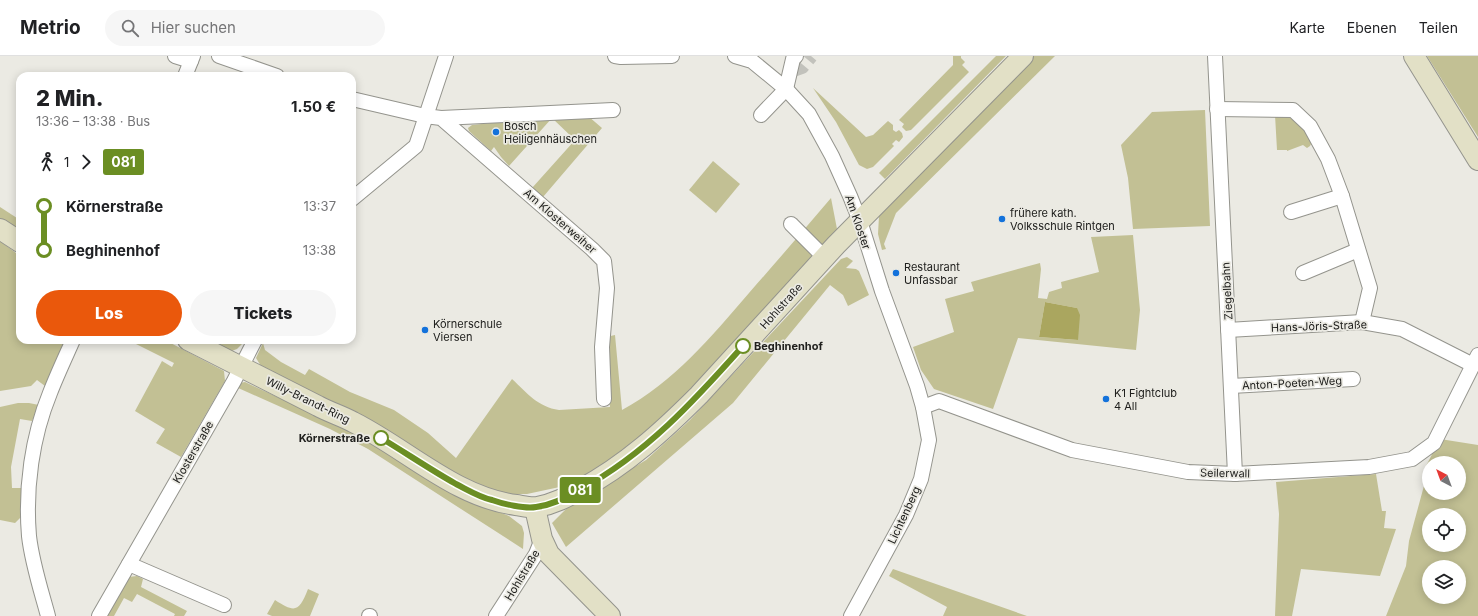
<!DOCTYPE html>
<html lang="de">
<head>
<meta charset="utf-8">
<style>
  body { margin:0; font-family:Inter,sans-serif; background:#f6f6f6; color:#202124; height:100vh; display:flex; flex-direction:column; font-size:15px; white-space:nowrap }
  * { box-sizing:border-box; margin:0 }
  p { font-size:13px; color:#757577 }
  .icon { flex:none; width:22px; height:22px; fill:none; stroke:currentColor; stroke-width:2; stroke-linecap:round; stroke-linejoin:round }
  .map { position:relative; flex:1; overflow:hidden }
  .drawer { position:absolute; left:16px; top:16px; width:340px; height:272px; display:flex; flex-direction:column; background:#fff; border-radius:12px; box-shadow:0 2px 10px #0003 }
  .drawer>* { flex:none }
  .badge { padding:0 8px; border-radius:3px; font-size:14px; line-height:26px }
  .needle { width:26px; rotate:319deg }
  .controls { position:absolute; left:1422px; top:400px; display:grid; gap:8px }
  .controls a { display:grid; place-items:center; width:44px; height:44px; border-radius:50%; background:#fff; box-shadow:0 2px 10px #0003; font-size:20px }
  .map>.badge { position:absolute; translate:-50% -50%; box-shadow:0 0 0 2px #fff }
  .legs { display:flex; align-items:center; gap:6px; height:44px; padding:0 20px; font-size:13px }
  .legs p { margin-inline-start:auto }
  .head { display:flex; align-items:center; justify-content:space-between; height:68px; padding:0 20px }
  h1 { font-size:22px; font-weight:800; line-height:30px }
  .action { display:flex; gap:8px; margin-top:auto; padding:8px 20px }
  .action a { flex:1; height:46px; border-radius:24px; background:#ea580c; color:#fff; font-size:16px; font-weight:800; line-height:46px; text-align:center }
  .action a+a { background:#f6f6f6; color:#202124 }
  ul { padding:0 20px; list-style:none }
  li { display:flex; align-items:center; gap:14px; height:44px; font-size:15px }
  li i { display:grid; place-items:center; width:6px; height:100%; margin:0 5px; background:currentColor }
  li i::after { content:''; width:10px; height:10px; margin:-5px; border:3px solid; border-radius:50%; background:#fff }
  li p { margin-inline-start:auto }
  li:first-child i { background:linear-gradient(#0000 50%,currentColor 0) }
  li:last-child i { background:linear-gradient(currentColor 50%,#0000 0) }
  header { display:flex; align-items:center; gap:24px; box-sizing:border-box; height:56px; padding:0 20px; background:#fff; border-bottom:1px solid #e0e0e0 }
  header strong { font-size:19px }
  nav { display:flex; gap:22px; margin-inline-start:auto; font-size:14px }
  .search { width:280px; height:36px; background:#f6f6f6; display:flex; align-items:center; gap:10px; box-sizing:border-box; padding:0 14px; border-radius:22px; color:#757577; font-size:15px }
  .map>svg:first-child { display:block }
  .green { fill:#c2c094; fill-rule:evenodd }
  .water { fill:#aaa65f }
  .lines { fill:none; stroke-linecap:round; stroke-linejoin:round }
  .minor-tunnel { stroke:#c2c2bc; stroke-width:14; stroke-dasharray:14 7; stroke-linecap:butt }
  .minor-casing { stroke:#94948d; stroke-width:16 }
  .secondary-casing { stroke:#94948d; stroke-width:22 }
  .minor { stroke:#fff; stroke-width:14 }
  .secondary { stroke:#e2e0c6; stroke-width:20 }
  .line-1-casing { stroke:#fff; stroke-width:9 }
  .line-1 { stroke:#6b8e23; stroke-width:6 }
  .poi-dot { fill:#1372db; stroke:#ebeae3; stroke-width:1.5 }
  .stop-1-dot { fill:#fff; stroke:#6b8e23; stroke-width:2 }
  .labels { text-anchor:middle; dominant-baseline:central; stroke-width:3.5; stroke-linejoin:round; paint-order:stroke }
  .poi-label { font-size:11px; fill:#20201e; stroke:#ebeae3; text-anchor:start }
  .street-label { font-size:11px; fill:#20201e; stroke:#ebeae3 }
  .stop-label { font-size:11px; font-weight:bold; fill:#20201e; stroke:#ebeae3; text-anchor:start }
</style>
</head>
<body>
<header>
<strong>Metrio</strong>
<div class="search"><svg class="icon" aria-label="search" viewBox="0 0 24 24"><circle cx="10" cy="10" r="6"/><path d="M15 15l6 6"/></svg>Hier suchen</div>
<nav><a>Karte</a><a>Ebenen</a><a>Teilen</a></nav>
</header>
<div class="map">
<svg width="1478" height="560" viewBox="0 0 1478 560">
  <rect width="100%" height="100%" fill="#ebeae3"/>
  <g class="green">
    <polygon points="953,0 961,0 961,2 965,6 962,9 969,16 911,74 906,75 902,71 904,68 899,64 953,9"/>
    <polygon points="996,0 1006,0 885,123 879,117"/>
    <polygon points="1034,0 1055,0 896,157 884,188 886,193 882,194 878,178 879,160 895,142"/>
    <polygon points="1427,0 1478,0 1478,81"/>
    <polygon points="813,32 866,81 873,79 888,65 893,69 893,74 896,76 899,74 902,77 903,81 899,86 896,84 892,88 894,90 873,111 867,113 859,109 836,66"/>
    <polygon points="1205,54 1210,170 1133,173 1128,122 1121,89 1152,56"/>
    <path d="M1275,59C1299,62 1300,67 1312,86L1310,90L1307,92L1303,89L1287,95V94H1277Z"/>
    <path d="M588,60L602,72L543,141L532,132L575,84L552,62L509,110L501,101L494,91L491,95L469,75L468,72L472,69C510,65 549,62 588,60Z"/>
    <polygon points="713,105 740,128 716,157 689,134"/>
    <path d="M831,142L837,173L684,346L620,401L569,429L527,438H508L477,431L264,315L256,302L263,287L265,294L281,306L305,319L309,313L350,336L394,354L428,377L456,402L512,323C527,337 538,351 559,354L610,351L606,281L615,279L622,354C674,326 711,281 749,237C777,205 804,174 831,142Z"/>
    <polygon points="0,151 20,164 20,178 0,164"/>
    <path d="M1133,179L1140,254L1136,294L1018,282L993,353L934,333L921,314L913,291L954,276L945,243L974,235L971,226L1040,207L1041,213L1038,242L1047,243L1049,236L1062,232L1061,226L1099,216L1091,181ZM1045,246L1077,252L1078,284L1039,281Z"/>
    <polygon points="0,185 20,200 20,284 65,284 45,330 37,324 31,330 0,335"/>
    <polygon points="847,201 853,205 846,212 856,213 859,215 869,239 848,250 843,239 830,229 733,347 566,491 552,467 568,451 646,404 690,364 841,203"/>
    <polygon points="128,284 165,284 224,315 225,325 181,401 156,387 165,373 135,355 162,305 172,311 174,307"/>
    <polygon points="206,284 237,284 243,287 237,293 229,296"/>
    <polygon points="245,326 352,376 457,439 509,460 522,470 524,477 523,493 368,393 330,373 236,331 240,327"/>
    <polygon points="18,347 29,347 39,349 32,365 20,363 11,411 12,432 21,432 22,460 15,467 0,464 0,351"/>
    <path d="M1440,383L1478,389V560H1386L1406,510L1409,485L1428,415L1426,410ZM1429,407H1459V437H1429ZM1429,459H1459V489H1429ZM1429,511H1459V541H1429Z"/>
    <polygon points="1376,418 1382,455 1386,455 1384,472 1396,473 1380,520 1301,513 1292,560 1275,560 1279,458 1276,426"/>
    <polygon points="893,513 1027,560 943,560 947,551 889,520"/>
    <polygon points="137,520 143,523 141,531 187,555 184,560 174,560 175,558 137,538 132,546 124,542 114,560 106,560 128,521"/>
    <path d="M308,533L319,538L310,560H272L267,558L275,544C295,557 299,556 308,533Z"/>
  </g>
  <polygon class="water" points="1045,246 1077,252 1080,259 1078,284 1039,281"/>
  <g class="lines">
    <polyline class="minor-tunnel" points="791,15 802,11 811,0"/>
    <defs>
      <g id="minor">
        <polyline points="175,0 191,5"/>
        <polyline points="219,0 277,20"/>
        <polyline points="615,0 621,1 672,0"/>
        <polyline points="735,0 752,5 786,33 809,58 832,100 850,140 860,165 882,235 917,330 923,351 929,384 921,423 906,459 851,560"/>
        <polyline points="1215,0 1235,418"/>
        <polyline points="185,20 193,0"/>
        <polyline points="352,43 425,60 441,62 592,193 604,205 607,232 602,291 604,343"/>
        <polyline points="1217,53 1293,54 1310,70 1328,103 1342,140 1370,232 1362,266"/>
        <polyline points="761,59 786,33 793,3 796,0"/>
        <polyline points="441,62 613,54"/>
        <polyline points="352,143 416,90 446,0"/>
        <polyline points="1291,156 1342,140"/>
        <polyline points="791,168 825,202"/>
        <polyline points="1303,217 1358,194"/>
        <polyline points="1228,274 1362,266 1402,273 1473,309"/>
        <polyline points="1231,330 1353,323"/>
        <polyline points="923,351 939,345 1072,394 1188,416 1235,418 1369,411 1412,403 1434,387 1478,299"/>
        <polyline points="129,508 224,549"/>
        <path d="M48,560C41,534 32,507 29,480C25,432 32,381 50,337C57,319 65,302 73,284"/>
        <polyline points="99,560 234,325 255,284"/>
        <polyline points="369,560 370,560"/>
        <polyline points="496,560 536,498 542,483"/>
      </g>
      <g id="secondary">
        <polyline points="1414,0 1478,104"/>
        <polyline points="0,173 20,186"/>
        <path d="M188,284C232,306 274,328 318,350C329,356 342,360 353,366C407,393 455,441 516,449C523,450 531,452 537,451C554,448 567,441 581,433C626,409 663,375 699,339L836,189L1023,0"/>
        <polyline points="535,452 542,483 549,498 610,560"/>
      </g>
    </defs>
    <use href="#minor" class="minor-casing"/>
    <use href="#secondary" class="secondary-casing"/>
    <use href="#minor" class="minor"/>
    <use href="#secondary" class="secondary"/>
  </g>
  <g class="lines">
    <defs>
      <path id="line-1" d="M381,382C406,397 431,414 456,428C468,434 479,441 492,444C503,448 525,453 536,451C553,449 566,441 581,433C646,398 695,344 743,290"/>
    </defs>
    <use href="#line-1" class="line-1-casing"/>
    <use href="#line-1" class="line-1"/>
  </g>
  <g class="poi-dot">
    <circle cx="496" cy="76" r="4"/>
    <circle cx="1002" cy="163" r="4"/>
    <circle cx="896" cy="217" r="4"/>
    <circle cx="425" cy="274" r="4"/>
    <circle cx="1106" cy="343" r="4"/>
  </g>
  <g class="stop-1-dot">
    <circle cx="743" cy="290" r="7"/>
    <circle cx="381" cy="382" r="7"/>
  </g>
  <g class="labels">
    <g class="poi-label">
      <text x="504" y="70">Bosch<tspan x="504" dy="13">Heiligenhäuschen</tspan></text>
      <text x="1010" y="157">frühere kath.<tspan x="1010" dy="13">Volksschule Rintgen</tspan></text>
      <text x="904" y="211">Restaurant<tspan x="904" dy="13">Unfassbar</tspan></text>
      <text x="433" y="268">Körnerschule<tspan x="433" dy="13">Viersen</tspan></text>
      <text x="1114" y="337">K1 Fightclub<tspan x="1114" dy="13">4 All</tspan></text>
    </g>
    <g class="street-label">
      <text transform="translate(560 165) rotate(41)">Am Klosterweiher</text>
      <text transform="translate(858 166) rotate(71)">Am Kloster</text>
      <text transform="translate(1227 235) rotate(-93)">Ziegelbahn</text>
      <text transform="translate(781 250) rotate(-48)">Hohlstraße</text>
      <text transform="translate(1319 270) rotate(-2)">Hans-Jöris-Straße</text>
      <text transform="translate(1292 327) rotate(-3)">Anton-Poeten-Weg</text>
      <text transform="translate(308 344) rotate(26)">Willy-Brandt-Ring</text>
      <text transform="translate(193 396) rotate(-60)">Klosterstraße</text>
      <text transform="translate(1225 417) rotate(1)">Seilerwall</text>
      <text transform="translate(904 459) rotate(-65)">Lichtenberg</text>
      <text transform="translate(522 519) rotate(-59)">Hohlstraße</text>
    </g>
    <g class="stop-label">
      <text x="754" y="290">Beghinenhof</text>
      <text x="370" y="382" text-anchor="end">Körnerstraße</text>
    </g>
  </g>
</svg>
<div class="controls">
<a><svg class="needle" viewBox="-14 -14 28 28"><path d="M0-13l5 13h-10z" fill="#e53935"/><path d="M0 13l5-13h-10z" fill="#757577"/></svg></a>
<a><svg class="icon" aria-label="locate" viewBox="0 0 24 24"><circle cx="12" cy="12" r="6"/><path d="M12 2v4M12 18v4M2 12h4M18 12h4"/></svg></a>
<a><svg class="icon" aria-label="layers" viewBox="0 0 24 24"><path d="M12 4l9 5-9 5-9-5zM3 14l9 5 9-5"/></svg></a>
</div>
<b class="badge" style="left:580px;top:434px;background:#6b8e23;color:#fff">081</b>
<section class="drawer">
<div class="head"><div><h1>2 Min.</h1><p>13:36 – 13:38 · Bus</p></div><b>1.50 €</b></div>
<div class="legs"><svg class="icon" aria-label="walk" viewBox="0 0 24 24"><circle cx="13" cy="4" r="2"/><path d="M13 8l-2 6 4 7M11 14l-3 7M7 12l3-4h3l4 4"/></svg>1<svg class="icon" aria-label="forward" viewBox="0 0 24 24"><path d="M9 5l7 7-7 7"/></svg><b class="badge" style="background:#6b8e23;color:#fff">081</b></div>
<ul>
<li><i style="color:#6b8e23"></i><b>Körnerstraße</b><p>13:37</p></li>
<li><i style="color:#6b8e23"></i><b>Beghinenhof</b><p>13:38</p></li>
</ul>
<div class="action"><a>Los</a><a>Tickets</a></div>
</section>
</div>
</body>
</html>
